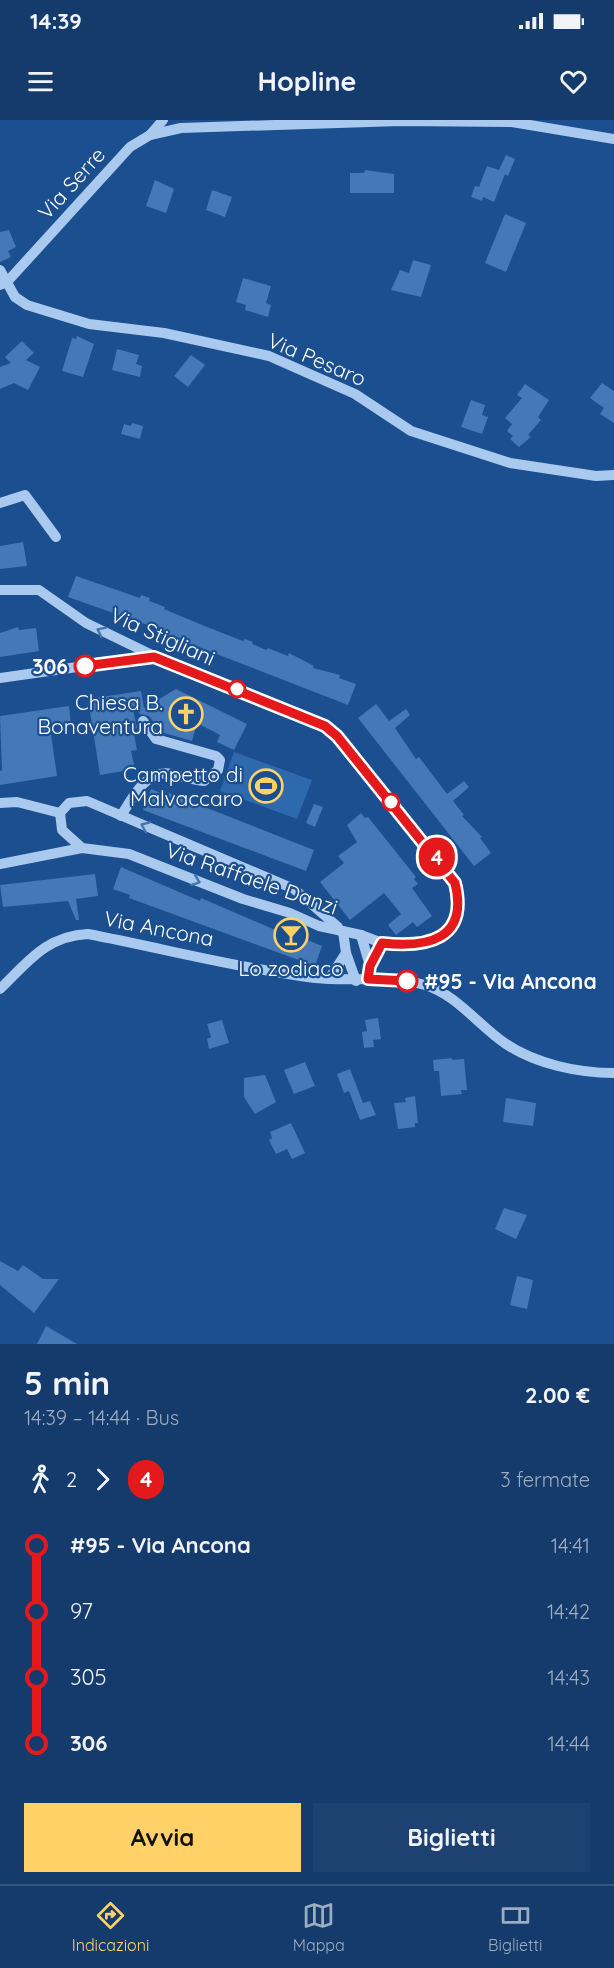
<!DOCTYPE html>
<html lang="it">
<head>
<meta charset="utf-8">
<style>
  body { margin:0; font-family:Quicksand,sans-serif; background:#1d4271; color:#f1f3f6; height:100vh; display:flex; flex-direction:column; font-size:22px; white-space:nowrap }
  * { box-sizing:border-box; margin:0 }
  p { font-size:20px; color:#9dadc1 }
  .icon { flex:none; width:33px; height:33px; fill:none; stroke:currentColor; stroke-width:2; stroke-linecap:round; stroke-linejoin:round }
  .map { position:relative; height:1224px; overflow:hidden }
  .sheet { display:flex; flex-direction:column; background:#143b6b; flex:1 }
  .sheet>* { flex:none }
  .badge { padding:0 12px; border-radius:20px; font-size:21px; line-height:39px }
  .map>.badge { position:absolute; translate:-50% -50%; box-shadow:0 0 0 3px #fff }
  .legs { display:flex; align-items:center; gap:9px; height:66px; padding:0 24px; font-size:20px }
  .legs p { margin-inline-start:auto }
  .headline { display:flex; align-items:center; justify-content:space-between; height:102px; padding:0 24px }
  h1 { font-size:33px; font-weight:700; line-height:45px }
  .primary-button { display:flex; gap:12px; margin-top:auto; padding:12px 24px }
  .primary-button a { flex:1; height:69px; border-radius:0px; background:#ffd166; color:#111; font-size:24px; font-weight:700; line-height:69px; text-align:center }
  .primary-button a+a { background:#1d4271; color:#f1f3f6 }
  ul { padding:0 24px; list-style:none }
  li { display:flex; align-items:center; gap:21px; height:66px; font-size:22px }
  li i { display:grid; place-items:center; width:9px; height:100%; margin:0 8px; background:currentColor }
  li i::after { content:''; width:15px; height:15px; margin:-8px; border:4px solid; border-radius:50%; background:#143b6b }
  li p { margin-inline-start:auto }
  li:first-child i { background:linear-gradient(#0000 50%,currentColor 0) }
  li:last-child i { background:linear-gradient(currentColor 50%,#0000 0) }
  .status { display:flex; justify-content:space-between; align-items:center; height:42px; padding:0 30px; background:#143b6b; direction:ltr }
  .status svg { height:16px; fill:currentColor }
  header { display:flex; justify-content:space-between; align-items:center; height:78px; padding:0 24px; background:#143b6b; font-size:27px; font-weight:700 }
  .tab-bar { display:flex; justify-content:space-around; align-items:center; height:84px; border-top:2px solid #33557e; background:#143b6b; font-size:16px; color:#9dadc1 }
  .tab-bar a { display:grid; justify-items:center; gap:3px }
  .tab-bar .current { color:#ffd166 }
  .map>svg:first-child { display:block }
  .green { fill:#2e69ad }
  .building { fill:#4478b7 }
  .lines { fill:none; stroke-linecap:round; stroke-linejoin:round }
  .minor { stroke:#a9c9ee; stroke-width:10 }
  .oneway { stroke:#4674ac }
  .line-1-casing { stroke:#fff; stroke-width:14 }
  .line-1 { stroke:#e4191c; stroke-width:9 }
  .stop-1-dot { fill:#fff; stroke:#e4191c; stroke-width:3 }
  .labels { text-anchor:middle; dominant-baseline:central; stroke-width:4.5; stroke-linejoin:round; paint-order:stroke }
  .street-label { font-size:21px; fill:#fff; stroke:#1b4f8f }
  .stop-label { font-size:21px; font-weight:bold; fill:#fff; stroke:#1b4f8f; text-anchor:end }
  .poi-label { font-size:21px; fill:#fff; stroke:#1b4f8f; text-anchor:end }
</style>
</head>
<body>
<div class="status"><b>14:39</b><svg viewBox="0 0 49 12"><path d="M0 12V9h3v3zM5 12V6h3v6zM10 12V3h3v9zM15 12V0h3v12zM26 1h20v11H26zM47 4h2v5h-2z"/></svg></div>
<header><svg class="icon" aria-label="menu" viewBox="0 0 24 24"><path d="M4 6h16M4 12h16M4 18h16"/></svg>Hopline<svg class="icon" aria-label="heart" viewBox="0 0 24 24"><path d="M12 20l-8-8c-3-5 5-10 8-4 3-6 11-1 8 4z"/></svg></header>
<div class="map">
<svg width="614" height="1224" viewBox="0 0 614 1224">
  <rect width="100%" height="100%" fill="#1b4f8f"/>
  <polygon class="green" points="234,632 312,660 297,699 220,671"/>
  <g class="building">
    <polygon points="506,35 515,39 508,56 505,54 494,82 483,77 482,81 471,77 475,66 479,67 487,46 499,50"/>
    <polygon points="365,50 394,54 394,73 350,73 350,53 364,53"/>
    <polygon points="155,60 174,69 166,93 146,86"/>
    <polygon points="212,70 232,77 225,97 206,90"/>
    <polygon points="505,94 526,103 506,152 485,143"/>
    <polygon points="9,110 16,127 8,131 11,137 0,142 0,112"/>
    <polygon points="413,140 431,145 421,177 391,170 400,150 409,153"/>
    <polygon points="243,158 271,166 266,183 271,185 268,197 245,190 246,185 236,182"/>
    <polygon points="77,216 94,224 83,257 62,251 72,218 76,219"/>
    <polygon points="22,221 34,233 26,240 40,247 28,270 14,263 0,269 0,247 11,243 5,237"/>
    <polygon points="117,229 139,235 136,244 142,246 140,257 112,250"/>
    <polygon points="191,235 205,245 188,267 174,256"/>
    <polygon points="602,263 614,271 614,303 600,294 604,288 590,278"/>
    <polygon points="525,264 549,280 538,297 541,300 528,315 531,317 519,327 510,319 513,316 507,311 512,304 505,298 522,278 517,275"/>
    <polygon points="471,280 485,285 482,295 488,297 482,314 461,307"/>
    <polygon points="132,303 143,306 140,319 121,314 124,304 131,306"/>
    <polygon points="23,422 27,446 0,449 0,426"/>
    <polygon points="76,456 140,478 141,475 150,478 149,481 165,487 164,489 207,507 243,521 245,519 253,522 252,524 266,530 268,528 288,536 289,533 314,546 313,548 340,555 339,558 356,564 348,585 155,510 156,508 68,477"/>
    <polygon points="18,507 19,510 36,508 39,531 0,537 0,513"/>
    <polygon points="176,569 247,604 234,630 217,622 220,615 197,603 192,621 161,612 149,596 140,594 132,585 137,608 133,609 137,630 131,631 135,649 100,655 88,579 141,571 144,588"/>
    <polygon points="376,584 389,601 406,589 410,595 395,608 416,639 419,637 447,674 464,661 469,667 453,681 464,695 462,696 482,717 480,718 491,733 474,746 358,598"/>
    <polygon points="69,586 71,604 50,607 57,656 0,665 0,651 2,650 0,596"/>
    <polygon points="151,669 168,676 169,673 314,730 306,751 143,690"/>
    <polygon points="314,684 323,687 315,707 306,703"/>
    <polygon points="361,693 365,698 368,697 416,757 414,759 418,764 412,768 432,796 417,807 413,802 396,815 388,805 401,794 384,773 350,800 320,762 344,743 338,736 357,722 347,705"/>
    <polygon points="121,747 200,781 201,778 280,812 281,809 322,826 315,846 129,778 130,775 113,769"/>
    <polygon points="95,754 98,776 76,779 79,800 76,800 68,781 3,787 0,765"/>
    <polygon points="378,898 381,919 373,920 374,927 364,928 362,912 367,911 365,900"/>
    <polygon points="222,900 229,923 209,929 207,919 211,917 207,904"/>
    <polygon points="452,938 452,940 464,939 467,970 461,970 462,974 441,976 439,951 434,951 433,940"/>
    <polygon points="305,942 315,966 294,974 284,950"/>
    <polygon points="350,949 363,983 370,981 376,995 360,1000 349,971 344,973 337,954"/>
    <polygon points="265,955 276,982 255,994 244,977 244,958"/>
    <polygon points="415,976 418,1003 415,1003 415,1007 398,1009 394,983 406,982 405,978"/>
    <polygon points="506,978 536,983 533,1006 503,1002"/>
    <polygon points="291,1003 305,1033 292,1039 287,1029 276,1034 269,1020 272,1018 270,1012"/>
    <polygon points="504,1088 527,1095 516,1119 495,1109"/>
    <polygon points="0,1141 18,1151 23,1145 43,1159 59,1159 34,1193 0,1165"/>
    <polygon points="517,1156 533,1160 527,1189 510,1185"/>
    <polygon points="46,1206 77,1224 37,1224"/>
  </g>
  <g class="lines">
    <g class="minor">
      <polyline points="150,15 163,0"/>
      <polyline points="0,150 15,177 27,185 89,204 164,213 269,236 355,274 411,311 510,343 596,356 614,355"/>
      <polyline points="0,165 7,162 130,27 150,15 181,8 400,1 512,2 614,19"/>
      <polyline points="0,383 25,375 56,417"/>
      <polyline points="0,470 39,470 86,503 154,536 325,606 337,616 455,763 458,777 457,794 449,810 437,819 419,825 382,823 361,815 319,806 290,793 243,779 129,734 82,728 62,710 60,693"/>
      <polyline points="0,558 154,536"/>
      <polyline points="0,683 17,682 60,693"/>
      <polyline points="60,693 69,683 87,681 294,769 338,807"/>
      <path d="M121,696C132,678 147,648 172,654C183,657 192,660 204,661L218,650L220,640L216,636L156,619L143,601"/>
      <polyline points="0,744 82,728"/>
      <polyline points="343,811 346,833 356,861"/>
      <polyline points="361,815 370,846"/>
      <polyline points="329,859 346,833"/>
      <polyline points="368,859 370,846 382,823"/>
      <path d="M0,869C28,842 46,816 88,814C161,828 234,847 307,857C347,863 386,854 425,865C457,875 478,905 506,924C536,944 578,953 614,953"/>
    </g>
  </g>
  <defs><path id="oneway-chevron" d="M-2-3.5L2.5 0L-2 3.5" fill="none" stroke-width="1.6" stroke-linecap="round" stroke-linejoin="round" transform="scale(1.5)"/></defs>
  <g class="oneway">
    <use href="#oneway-chevron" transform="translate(101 511) rotate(-154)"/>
    <use href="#oneway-chevron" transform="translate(145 706) rotate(-157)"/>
    <use href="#oneway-chevron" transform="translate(196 761) rotate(21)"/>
  </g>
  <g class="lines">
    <defs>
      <path id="line-1" d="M85,546L154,537L325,606L337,616L455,763C469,820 427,828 382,823L370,846L368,859L407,861"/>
    </defs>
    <use href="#line-1" class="line-1-casing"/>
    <use href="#line-1" class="line-1"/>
  </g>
  <defs>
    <symbol id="church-ring" viewBox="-11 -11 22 22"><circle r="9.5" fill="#1b4f8f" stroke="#ffd166" stroke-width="1.5"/><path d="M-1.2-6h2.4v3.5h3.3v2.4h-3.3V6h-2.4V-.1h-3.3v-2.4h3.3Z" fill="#ffd166"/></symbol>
    <symbol id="stadium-ring" viewBox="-11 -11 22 22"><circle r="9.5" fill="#1b4f8f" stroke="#ffd166" stroke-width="1.5"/><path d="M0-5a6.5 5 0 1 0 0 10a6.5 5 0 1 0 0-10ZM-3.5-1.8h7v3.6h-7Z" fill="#ffd166"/></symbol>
    <symbol id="bar-ring" viewBox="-11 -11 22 22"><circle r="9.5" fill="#1b4f8f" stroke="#ffd166" stroke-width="1.5"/><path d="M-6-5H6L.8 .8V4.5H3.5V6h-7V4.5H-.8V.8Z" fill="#ffd166"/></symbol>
  </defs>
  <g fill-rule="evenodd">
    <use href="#church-ring" x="167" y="575" width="38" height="38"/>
    <use href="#stadium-ring" x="247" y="647" width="38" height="38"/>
    <use href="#bar-ring" x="272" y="796" width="38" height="38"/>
  </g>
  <g class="stop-1-dot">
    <circle cx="85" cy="546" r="10"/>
    <circle cx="237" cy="569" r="8"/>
    <circle cx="391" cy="682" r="8"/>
    <circle cx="407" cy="861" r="10"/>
  </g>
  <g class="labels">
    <g class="street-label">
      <text transform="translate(71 63) rotate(-48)">Via Serre</text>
      <text transform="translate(317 239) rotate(23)">Via Pesaro</text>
      <text transform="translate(163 516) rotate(24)">Via Stigliani</text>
      <text transform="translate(252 758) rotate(19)">Via Raffaele Danzi</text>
      <text transform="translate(159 808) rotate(11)">Via Ancona</text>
    </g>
    <g class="stop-label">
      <text x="68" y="546">306</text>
      <text x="424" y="861" text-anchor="start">#95 - Via Ancona</text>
    </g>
    <g class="poi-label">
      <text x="163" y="582">Chiesa B.<tspan x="163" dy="24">Bonaventura</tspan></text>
      <text x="243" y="654">Campetto di<tspan x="243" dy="24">Malvaccaro</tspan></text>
      <text x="291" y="848" text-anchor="middle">Lo zodiaco</text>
    </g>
  </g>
</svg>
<b class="badge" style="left:437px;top:737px;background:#e4191c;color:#fff">4</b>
</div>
<section class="sheet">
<div class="headline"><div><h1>5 min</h1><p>14:39 – 14:44 · Bus</p></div><b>2.00 €</b></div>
<div class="legs"><svg class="icon" aria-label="walk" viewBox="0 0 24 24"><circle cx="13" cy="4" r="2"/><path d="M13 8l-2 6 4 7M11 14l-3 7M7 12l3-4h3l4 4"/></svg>2<svg class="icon" aria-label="forward" viewBox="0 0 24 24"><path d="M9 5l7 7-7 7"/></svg><b class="badge" style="background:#e4191c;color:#fff">4</b><p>3 fermate</p></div>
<ul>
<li><i style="color:#e4191c"></i><b>#95 - Via Ancona</b><p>14:41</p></li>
<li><i style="color:#e4191c"></i><span>97</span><p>14:42</p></li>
<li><i style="color:#e4191c"></i><span>305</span><p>14:43</p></li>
<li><i style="color:#e4191c"></i><b>306</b><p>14:44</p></li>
</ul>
<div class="primary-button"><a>Avvia</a><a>Biglietti</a></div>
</section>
<nav class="tab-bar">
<a class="current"><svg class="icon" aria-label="directions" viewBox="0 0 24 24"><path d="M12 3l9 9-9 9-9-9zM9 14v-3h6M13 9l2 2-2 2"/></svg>Indicazioni</a>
<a><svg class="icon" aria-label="map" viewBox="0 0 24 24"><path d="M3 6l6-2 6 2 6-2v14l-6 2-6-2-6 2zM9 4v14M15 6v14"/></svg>Mappa</a>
<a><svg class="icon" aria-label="tickets" viewBox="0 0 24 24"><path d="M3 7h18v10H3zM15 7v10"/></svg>Biglietti</a>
</nav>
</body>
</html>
